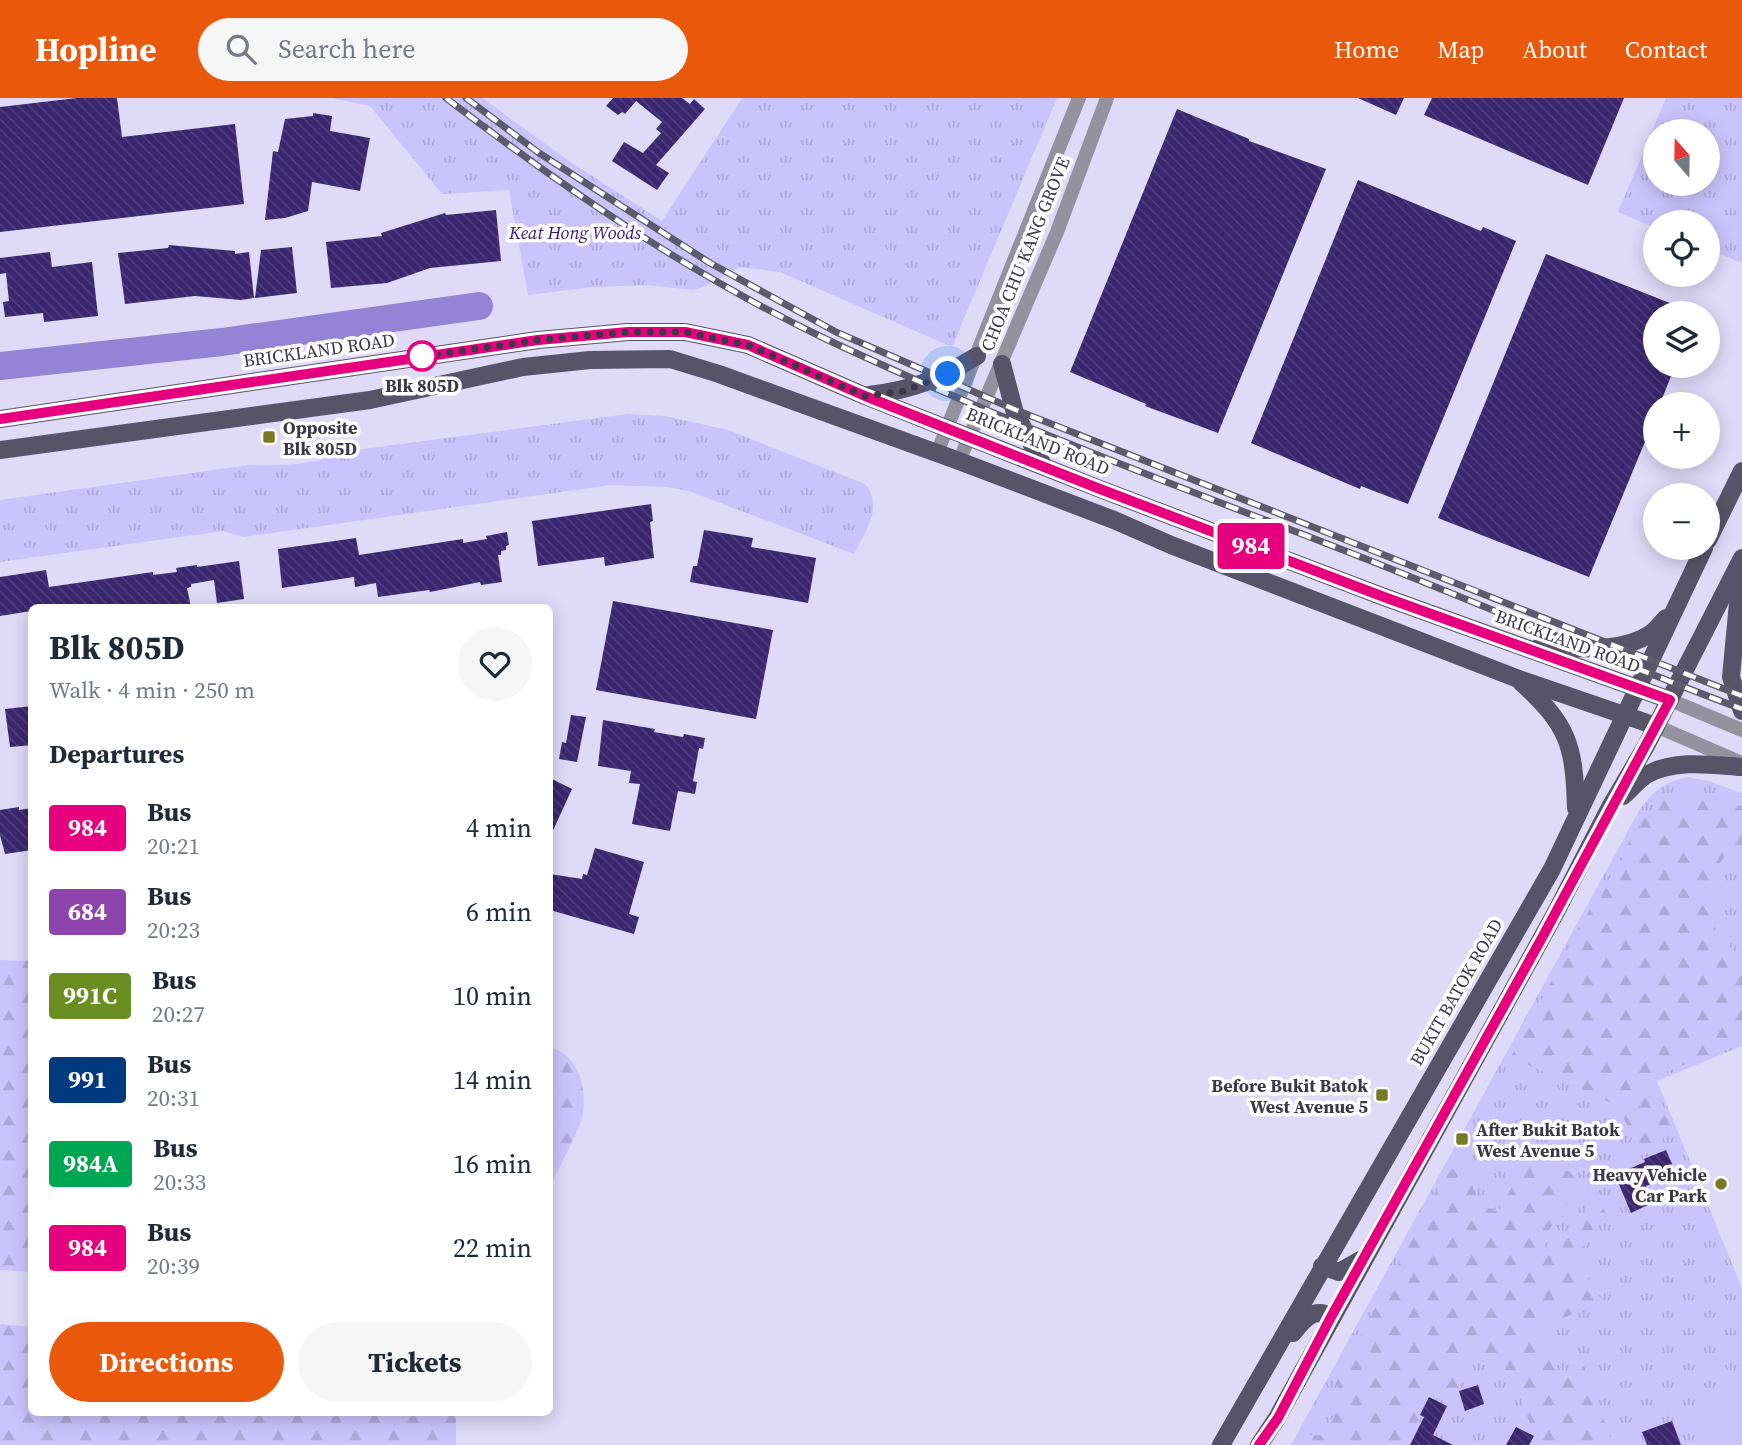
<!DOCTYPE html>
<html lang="en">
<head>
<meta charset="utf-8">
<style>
  body { margin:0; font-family:"Source Serif 4",serif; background:#f6f6f7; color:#1f2937; height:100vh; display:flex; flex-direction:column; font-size:26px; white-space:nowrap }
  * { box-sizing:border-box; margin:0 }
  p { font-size:23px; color:#747a83 }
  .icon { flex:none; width:38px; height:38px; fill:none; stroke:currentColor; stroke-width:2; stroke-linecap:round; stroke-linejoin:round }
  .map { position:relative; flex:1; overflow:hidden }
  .drawer { position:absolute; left:28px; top:506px; width:525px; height:812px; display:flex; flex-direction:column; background:#fff; border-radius:10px; box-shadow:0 4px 18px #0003 }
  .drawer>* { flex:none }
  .badge { padding:0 14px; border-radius:5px; font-size:24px; line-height:46px }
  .needle { width:46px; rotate:340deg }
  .buttons { position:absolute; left:1643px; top:21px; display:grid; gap:14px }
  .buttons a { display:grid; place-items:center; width:77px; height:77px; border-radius:50%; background:#fff; box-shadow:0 4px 18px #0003; font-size:35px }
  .you { position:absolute; width:35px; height:35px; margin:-18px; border:5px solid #fff; border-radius:50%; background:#1a73e8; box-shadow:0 0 0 10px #1a73e833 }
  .map>.badge { position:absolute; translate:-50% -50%; box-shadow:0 0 0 4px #fff }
  h2 { padding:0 21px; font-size:26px; line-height:63px }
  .round { display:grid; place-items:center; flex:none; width:74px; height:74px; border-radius:37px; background:#f6f6f7 }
  .overview { display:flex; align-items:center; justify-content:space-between; height:119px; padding:0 21px }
  h1 { font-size:33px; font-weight:700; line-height:52px }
  .primary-button { display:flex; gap:14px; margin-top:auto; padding:14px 21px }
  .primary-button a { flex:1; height:80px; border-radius:42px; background:#ea580c; color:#fff; font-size:28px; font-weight:700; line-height:80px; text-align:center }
  .primary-button a+a { background:#f6f6f7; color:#1f2937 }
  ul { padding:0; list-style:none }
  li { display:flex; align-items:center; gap:21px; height:84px; padding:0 21px }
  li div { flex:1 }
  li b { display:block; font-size:26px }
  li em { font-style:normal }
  li .badge { min-width:77px; font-weight:700; text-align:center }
  header { display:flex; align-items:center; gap:42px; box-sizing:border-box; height:98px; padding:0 35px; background:#ea580c; color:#fff }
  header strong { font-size:33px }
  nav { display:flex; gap:38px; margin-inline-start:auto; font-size:24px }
  .search { width:490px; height:63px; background:#f6f6f7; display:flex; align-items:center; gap:18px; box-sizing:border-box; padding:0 24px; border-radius:38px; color:#747a83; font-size:26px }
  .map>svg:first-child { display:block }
  .grass { fill:url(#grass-tufts); fill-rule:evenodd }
  .forest { fill:url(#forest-firs) }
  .pitch { fill:#cbc3fc }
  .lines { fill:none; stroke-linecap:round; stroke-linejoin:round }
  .river { stroke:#9384d5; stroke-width:28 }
  .building { fill:url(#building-back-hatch) }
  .tertiary { stroke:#94929f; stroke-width:14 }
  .primary { stroke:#575469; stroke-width:18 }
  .rail-casing { stroke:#5d5b6b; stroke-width:7 }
  .rail { stroke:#fff; stroke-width:4.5; stroke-dasharray:13; stroke-linecap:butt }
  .line-casing { stroke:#fff; stroke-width:16 }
  .line { stroke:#e6007e; stroke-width:10 }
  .walk { stroke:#3b3945; stroke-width:7; stroke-dasharray:0 12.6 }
  .stop-dot { fill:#fff; stroke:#e6007e; stroke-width:3.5 }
  .poi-dot { fill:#787b23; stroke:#fff; stroke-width:2.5 }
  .labels { text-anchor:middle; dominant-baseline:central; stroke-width:7; stroke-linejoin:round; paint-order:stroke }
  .park-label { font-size:18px; font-style:italic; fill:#371675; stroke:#fff }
  .street-label { font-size:18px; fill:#3b3945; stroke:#fff }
  .stop-label { font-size:18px; font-weight:bold; fill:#3b3945; stroke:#fff }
  .poi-label { font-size:18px; font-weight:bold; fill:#3b3945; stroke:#fff; text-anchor:start }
</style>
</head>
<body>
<header>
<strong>Hopline</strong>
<div class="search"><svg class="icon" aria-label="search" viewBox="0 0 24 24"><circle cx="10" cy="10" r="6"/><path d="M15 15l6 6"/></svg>Search here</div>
<nav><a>Home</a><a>Map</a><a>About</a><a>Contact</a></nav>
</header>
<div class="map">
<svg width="1742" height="1347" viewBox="0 0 1742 1347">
  <defs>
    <pattern id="grass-tufts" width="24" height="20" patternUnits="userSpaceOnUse" patternTransform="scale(1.75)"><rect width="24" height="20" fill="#cbc3fc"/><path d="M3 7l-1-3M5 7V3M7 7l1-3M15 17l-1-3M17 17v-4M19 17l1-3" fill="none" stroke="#afa8d9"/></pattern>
    <pattern id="forest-firs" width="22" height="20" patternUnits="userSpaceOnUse" patternTransform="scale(1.75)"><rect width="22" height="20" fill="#cbc3fc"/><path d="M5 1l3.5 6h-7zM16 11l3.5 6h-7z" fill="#afa8d9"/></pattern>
    <pattern id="building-back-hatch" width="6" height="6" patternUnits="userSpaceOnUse" patternTransform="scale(1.75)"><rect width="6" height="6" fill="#3a276f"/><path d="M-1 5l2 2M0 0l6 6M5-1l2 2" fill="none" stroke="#4f3f7c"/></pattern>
  </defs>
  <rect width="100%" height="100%" fill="#dedaf8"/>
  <g class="grass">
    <polygon points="332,0 482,0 569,63 662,123 742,0 1057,0 952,249 780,174 740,169 704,189 693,192 647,187 593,189 528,197 509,92 442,96 370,8"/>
    <path d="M1666,0H1742V165L1708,151V124H1656L1655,130L1618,114ZM1708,33V86H1656V33Z"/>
    <path d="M628,316L665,318L728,332L865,386C884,409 865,434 854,456L689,393L667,389L611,387L244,439L223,433L0,464V402L249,367C292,369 322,364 363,351Z"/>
    <path d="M1688,679L1708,683L1742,695V948L1657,983L1742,1190V1347H1291L1640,711C1654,692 1665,684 1688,679Z"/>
  </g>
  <g class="forest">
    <polygon points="1669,698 1710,700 1742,708 1742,749 1729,751 1719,767 1712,831 1742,861 1742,943 1652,980 1672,1031 1651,1051 1638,1048 1617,1008 1511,959 1600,792 1619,769 1637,723"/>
    <polygon points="0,862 31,863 31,1174 0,1172"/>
    <path d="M550,949C577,957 587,987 583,1015C581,1031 557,1072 550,1089Z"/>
    <path d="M1541,1064L1571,1074L1580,1088L1542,1141L1546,1150C1573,1144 1580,1130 1589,1105L1601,1106L1607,1117L1575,1160L1603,1204L1540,1229L1558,1277L1584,1268L1613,1347H1538L1512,1277L1477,1250L1449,1304L1426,1296L1417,1325L1406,1347H1296L1301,1337H1321L1344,1302L1336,1285L1448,1071L1470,1069L1479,1076L1473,1089L1481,1110L1500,1111L1521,1072Z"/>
    <polygon points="0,1226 31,1229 32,1314 456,1314 456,1347 0,1347"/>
  </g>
  <polygon class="pitch" points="1742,1289 1742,1347 1708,1347 1692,1310"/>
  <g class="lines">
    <polyline class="river" points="0,268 222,244 479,208"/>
  </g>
  <g class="building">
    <polygon points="77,0 117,0 122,39 235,26 244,106 0,134 0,9"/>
    <polygon points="613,0 682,0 690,6 694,1 705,11 656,67 669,75 657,92 612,63 624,44 643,55 661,35 656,31 662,24 636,3 625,16 622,14 618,17 606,8"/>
    <polygon points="1358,0 1404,0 1396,17"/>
    <polygon points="1432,0 1624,0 1588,87 1424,17"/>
    <polygon points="1177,11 1249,41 1249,43 1326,71 1218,335 1145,308 1146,306 1070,274"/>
    <polygon points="313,15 332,18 330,33 370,40 360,93 312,84 308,113 285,120 265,122 273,53 278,54 285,21 313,18"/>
    <polygon points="1358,82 1481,133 1483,129 1516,143 1408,406 1361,388 1360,391 1251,345"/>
    <polygon points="496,112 501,163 430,170 387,185 331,190 326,144 382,138 381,135 445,115 446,117"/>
    <polygon points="169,147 235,153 235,156 249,154 254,200 241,202 195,198 125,206 118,155 168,150"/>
    <polygon points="292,149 297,195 255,200 261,152"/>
    <polygon points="50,154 52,169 92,164 98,218 44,224 43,215 5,219 3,204 9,203 6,175 0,176 0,160"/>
    <polygon points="1546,156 1695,215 1656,215 1656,268 1675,268 1660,306 1656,306 1656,317 1589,479 1438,420"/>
    <polygon points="651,406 653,423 650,424 654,460 605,468 604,459 538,468 532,423"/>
    <polygon points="704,432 753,440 751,449 816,460 808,505 690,484 693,468 697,468"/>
    <polygon points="507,434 509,447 506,448 506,452 501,453 501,457 498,457 502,484 481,487 480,484 430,494 429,492 378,499 376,485 355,489 354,479 282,490 278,451 356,440 359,457 463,441 463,445 487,441 486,438"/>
    <polygon points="239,463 244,501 217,505 214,482 191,486 191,489 187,490 191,509 30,509 31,513 0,518 0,479 46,472 49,489 153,474 153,477 177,474 176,470 197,467 197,469"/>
    <polygon points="613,503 773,532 756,621 596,592"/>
    <polygon points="32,608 32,647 10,649 5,611"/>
    <polygon points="571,617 586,619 577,664 559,661 562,644 566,645"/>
    <polygon points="603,622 655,631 654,634 683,639 684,636 705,640 703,651 699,650 693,683 697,684 695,696 678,693 670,733 632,726 640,686 629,685 631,673 598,668"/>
    <polygon points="550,680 572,691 550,739"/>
    <polygon points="19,709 19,712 32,710 32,752 5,756 0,737 0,712"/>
    <polygon points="595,750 644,764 629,816 639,819 634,836 550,812 550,776 582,781 583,776 587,777"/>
    <polygon points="1666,1052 1676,1075 1646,1088 1652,1105 1631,1115 1615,1077 1645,1064 1644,1061"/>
    <polygon points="1478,1287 1484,1306 1465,1313 1459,1293"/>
    <polygon points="1429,1299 1447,1308 1433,1337 1453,1347 1410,1347 1424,1319 1420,1317"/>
    <polygon points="1672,1323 1681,1347 1647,1347 1642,1334"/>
    <polygon points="1516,1329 1534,1338 1529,1347 1506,1347"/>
  </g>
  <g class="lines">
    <g class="tertiary">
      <polyline points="937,355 1079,0"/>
      <polyline points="959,363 1057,134 1107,0"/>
      <polyline points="1670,602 1742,632"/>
      <polyline points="1656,628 1742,665"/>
    </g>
    <g class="primary">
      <polyline points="1002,266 1015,315 1043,367"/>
      <path d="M869,297C913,292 939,281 977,258"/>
      <polyline points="0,321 538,242 628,234 685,234 748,247 865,298 1100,391 1384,499 1670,602"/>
      <polyline points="0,352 370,302 523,269 590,262 670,261 719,276 959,363 1114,422 1171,447 1516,580 1656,628"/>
      <polyline points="1708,442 1742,373"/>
      <polyline points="1741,473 1731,579 1742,613"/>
      <path d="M1538,550C1573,549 1619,556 1650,536C1656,532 1661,525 1666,520"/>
      <path d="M1521,584C1569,628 1574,647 1576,710"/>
      <path d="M1623,698C1631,691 1639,681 1648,676C1677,661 1712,667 1742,669"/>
      <polyline points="1322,1168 1339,1174 1362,1161"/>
      <path d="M1293,1235C1303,1222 1314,1208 1331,1219"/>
      <polyline points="1221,1347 1552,771 1704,450"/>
      <polyline points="1259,1347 1277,1320 1556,814 1610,709 1646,648 1742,460"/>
    </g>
    <defs>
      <g id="rail">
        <path d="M446,0C566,92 693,178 830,243C992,319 1159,381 1325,445C1465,499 1602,559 1742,611"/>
        <polyline points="466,0 539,55 710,165 836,234 1016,312 1742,598"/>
      </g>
    </defs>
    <use href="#rail" class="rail-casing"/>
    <use href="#rail" class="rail"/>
  </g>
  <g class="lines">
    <defs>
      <polyline id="line" points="0,321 538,242 628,234 685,234 748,247 865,298 1100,391 1384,499 1670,602 1543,838 1331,1219 1278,1320 1259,1347"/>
    </defs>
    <use href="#line" class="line-casing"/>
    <use href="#line" class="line"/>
    <polyline class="walk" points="422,258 411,260 538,242 628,234 685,234 748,247 865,298 904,293 948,276"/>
  </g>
  <circle class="stop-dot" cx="422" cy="258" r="14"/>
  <g class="poi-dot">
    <rect x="262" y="332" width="14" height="14" rx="3.5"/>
    <rect x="1375" y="990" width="14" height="14" rx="3.5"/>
    <rect x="1455" y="1034" width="14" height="14" rx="3.5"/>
    <circle cx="1721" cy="1086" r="7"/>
  </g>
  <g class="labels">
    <g class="park-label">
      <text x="575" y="134">Keat Hong Woods</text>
    </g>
    <g class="street-label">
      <text transform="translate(1025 156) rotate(-68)">CHOA CHU KANG GROVE</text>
      <text transform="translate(319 252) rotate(-8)">BRICKLAND ROAD</text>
      <text transform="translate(1038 343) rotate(22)">BRICKLAND ROAD</text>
      <text transform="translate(1568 543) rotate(20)">BRICKLAND ROAD</text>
      <text transform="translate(1456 894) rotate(-60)">BUKIT BATOK ROAD</text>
    </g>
    <g class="stop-label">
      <text x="422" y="287">Blk 805D</text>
    </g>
    <g class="poi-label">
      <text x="283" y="329">Opposite<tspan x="283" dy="21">Blk 805D</tspan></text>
      <text x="1368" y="987" text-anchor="end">Before Bukit Batok<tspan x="1368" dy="21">West Avenue 5</tspan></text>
      <text x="1476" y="1031">After Bukit Batok<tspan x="1476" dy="21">West Avenue 5</tspan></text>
      <text x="1707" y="1076" text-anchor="end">Heavy Vehicle<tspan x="1707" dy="21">Car Park</tspan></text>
    </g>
  </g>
</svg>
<div class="buttons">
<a><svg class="needle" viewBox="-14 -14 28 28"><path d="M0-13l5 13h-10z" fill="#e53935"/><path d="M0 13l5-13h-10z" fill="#747a83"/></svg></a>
<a><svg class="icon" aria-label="locate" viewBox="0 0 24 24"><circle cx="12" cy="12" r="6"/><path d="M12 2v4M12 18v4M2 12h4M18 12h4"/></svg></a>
<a><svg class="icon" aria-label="layers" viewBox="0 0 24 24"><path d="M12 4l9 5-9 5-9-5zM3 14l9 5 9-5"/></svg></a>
<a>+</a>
<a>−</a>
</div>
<div class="you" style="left:948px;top:276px"></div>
<b class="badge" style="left:1251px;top:448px;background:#e6007e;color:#fff">984</b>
<section class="drawer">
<div class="overview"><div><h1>Blk 805D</h1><p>Walk · 4 min · 250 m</p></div><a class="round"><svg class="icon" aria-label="heart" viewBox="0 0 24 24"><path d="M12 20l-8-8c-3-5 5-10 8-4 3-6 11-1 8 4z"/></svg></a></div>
<h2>Departures</h2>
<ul>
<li><span class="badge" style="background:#e6007e;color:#fff">984</span><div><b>Bus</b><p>20:21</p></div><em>4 min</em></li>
<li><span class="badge" style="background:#8e44ad;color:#fff">684</span><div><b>Bus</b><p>20:23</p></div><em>6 min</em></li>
<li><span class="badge" style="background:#6b8e23;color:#fff">991C</span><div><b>Bus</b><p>20:27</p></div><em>10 min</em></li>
<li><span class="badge" style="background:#003b80;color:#fff">991</span><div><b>Bus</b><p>20:31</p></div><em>14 min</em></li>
<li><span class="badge" style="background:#00a651;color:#fff">984A</span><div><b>Bus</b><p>20:33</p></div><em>16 min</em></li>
<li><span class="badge" style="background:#e6007e;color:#fff">984</span><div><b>Bus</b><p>20:39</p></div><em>22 min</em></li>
</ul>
<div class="primary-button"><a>Directions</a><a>Tickets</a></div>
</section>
</div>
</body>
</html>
